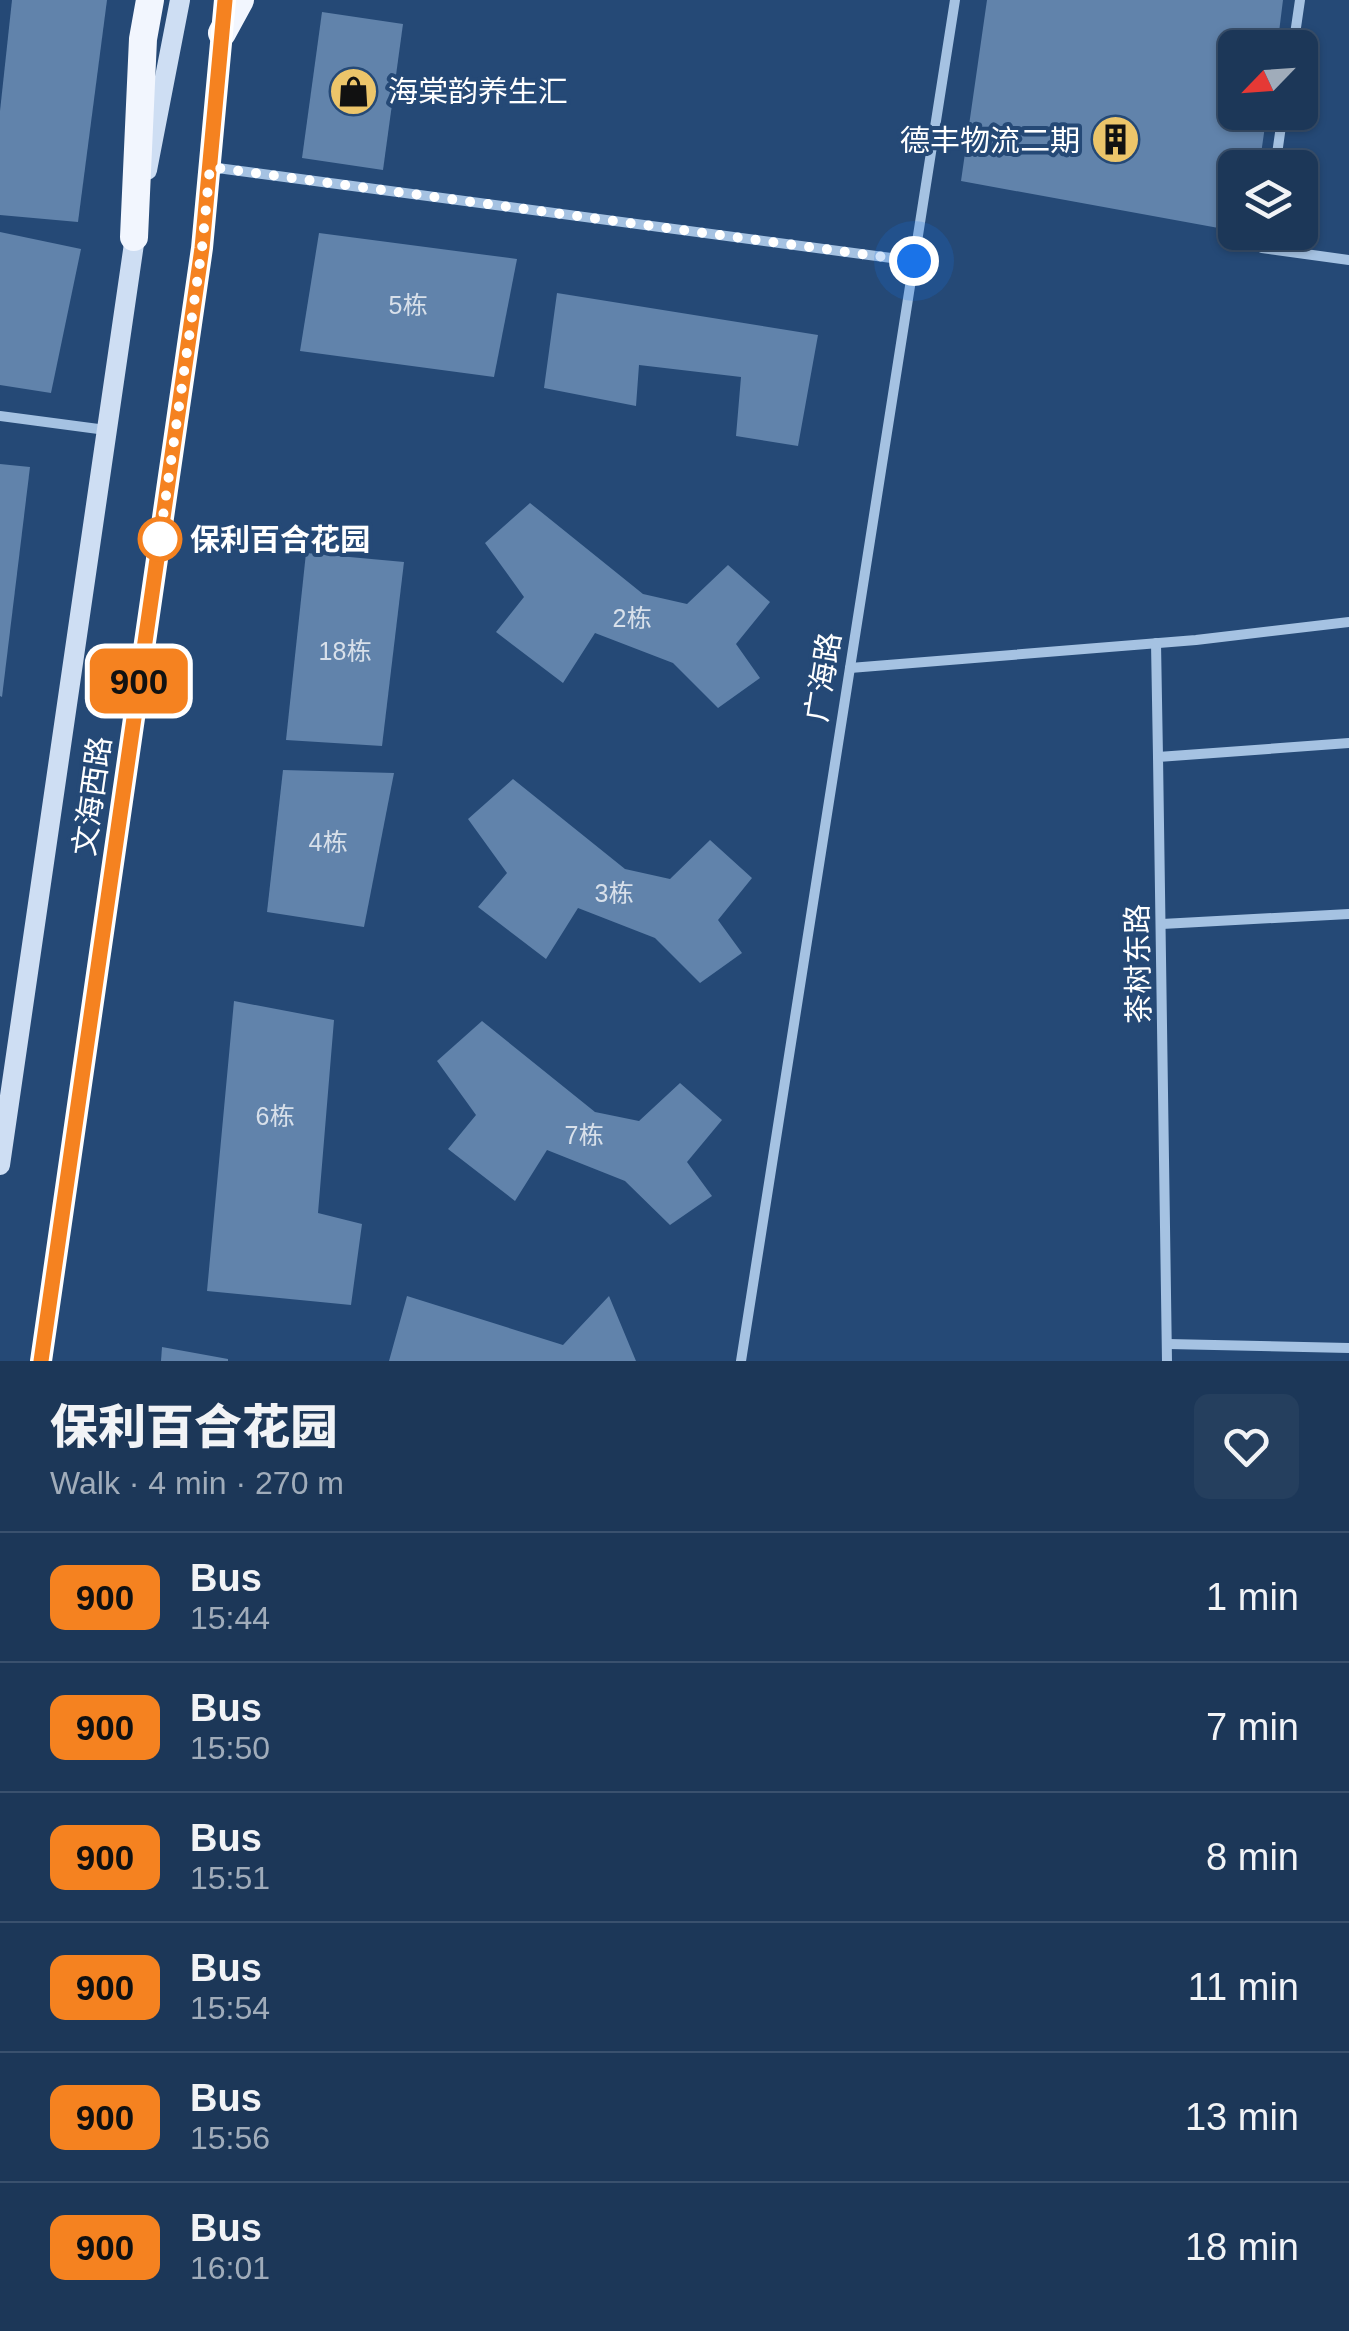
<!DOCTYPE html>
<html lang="en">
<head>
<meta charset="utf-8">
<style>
  body { margin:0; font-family:Arial,"Noto Sans SC",sans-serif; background:#253f5e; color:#f1f3f6; height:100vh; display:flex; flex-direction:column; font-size:38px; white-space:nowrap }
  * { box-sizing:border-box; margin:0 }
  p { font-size:32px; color:#a0acba }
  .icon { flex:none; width:55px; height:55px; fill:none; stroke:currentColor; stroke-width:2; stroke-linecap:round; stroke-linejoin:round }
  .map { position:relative; height:1361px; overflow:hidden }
  .drawer { display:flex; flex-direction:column; background:#1c3758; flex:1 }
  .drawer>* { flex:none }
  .badge { padding:0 20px; border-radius:15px; font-size:35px; line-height:65px }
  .needle { width:65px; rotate:245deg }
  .buttons { position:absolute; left:1218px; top:30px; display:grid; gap:20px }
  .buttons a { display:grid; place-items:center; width:100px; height:100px; border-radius:15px; background:#1c3758; box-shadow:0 2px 8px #0004,0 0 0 2px #3a516e; font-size:50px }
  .you { position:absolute; width:50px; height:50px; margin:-25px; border:8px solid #fff; border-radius:50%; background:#1a73e8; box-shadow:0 0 0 15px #1a73e833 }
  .map>.badge { position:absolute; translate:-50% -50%; box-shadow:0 0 0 5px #fff }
  .round { display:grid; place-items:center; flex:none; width:105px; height:105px; border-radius:15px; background:#253f5e }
  .head { display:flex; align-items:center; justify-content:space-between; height:170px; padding:0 50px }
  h1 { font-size:48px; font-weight:800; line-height:75px }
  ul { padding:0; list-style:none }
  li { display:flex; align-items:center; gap:30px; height:130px; padding:0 50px; border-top:2px solid #3a516e }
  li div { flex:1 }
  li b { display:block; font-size:38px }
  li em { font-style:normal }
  li .badge { min-width:110px; font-weight:700; text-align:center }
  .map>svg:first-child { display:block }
  .building { fill:#6183ab }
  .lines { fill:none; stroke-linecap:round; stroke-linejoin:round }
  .minor { stroke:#a5c2e2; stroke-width:10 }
  .secondary { stroke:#cedef3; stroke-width:20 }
  .trunk { stroke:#f2f6fe; stroke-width:28 }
  .line-casing { stroke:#fff; stroke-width:22 }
  .line { stroke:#f58220; stroke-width:15 }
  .walk { stroke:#fff; stroke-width:10; stroke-dasharray:0 18 }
  .stop-dot { fill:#fff; stroke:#f58220; stroke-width:5 }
  .labels { text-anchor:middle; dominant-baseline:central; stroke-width:8; stroke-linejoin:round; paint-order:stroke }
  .number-label { font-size:25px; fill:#d8e0ea }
  .poi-label { font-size:30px; fill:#fff; stroke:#254976; text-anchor:start }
  .stop-label { font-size:30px; font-weight:bold; fill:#fff; stroke:#254976; text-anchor:start }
  .street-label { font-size:30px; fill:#fff; stroke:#254976 }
</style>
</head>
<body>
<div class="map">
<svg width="1349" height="1361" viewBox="0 0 1349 1361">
  <rect width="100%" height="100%" fill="#254976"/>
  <g class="building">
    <polygon points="12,0 107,0 78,222 0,215 0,111"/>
    <polygon points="987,0 1283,0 1277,48 1235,48 1235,112 1267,112 1259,168 1235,168 1235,231 961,181"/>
    <polygon points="322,12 403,24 383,170 302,158"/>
    <polygon points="0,232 81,249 51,393 0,385"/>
    <polygon points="319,233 517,259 494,377 300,351"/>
    <polygon points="557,293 818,335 798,446 736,436 741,377 639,365 636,406 544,388"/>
    <polygon points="0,464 30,467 2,697 0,696"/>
    <polygon points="530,503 643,594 687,604 728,565 770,602 736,644 760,678 718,708 673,663 595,633 563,683 496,632 524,597 485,543"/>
    <polygon points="306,553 404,562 382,746 286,740"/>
    <polygon points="283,770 394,773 364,927 267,912"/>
    <polygon points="513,779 625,869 670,879 710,840 752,878 718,920 742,953 700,983 655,938 578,908 546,959 478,907 507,873 468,819"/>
    <polygon points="234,1001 334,1020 318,1213 362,1224 351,1305 207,1291"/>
    <polygon points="482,1021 595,1112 639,1121 680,1083 722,1120 687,1162 712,1196 670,1225 625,1181 547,1150 515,1201 448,1149 476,1115 437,1061"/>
    <polygon points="407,1296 563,1345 609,1296 636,1361 389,1361"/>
    <polygon points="162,1347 228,1359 228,1361 161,1361"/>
  </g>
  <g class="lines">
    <g class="minor">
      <polyline points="1293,48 1300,0"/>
      <polyline points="210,167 914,261"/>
      <polyline points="1275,168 1283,112"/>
      <polyline points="1265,232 1262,248 1349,260"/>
      <polyline points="0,416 106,430"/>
      <polyline points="1156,643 1158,757"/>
      <polyline points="850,668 1196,640 1349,622"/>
      <polyline points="1162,924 1349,914"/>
      <polyline points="1168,1344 1349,1348"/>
      <polyline points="741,1361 955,0"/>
      <polyline points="1167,1361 1158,757 1349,743"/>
    </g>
    <g class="secondary">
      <polyline points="147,170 180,0"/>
      <polyline points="0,1165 137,223"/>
      <polyline points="41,1361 202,248 223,21"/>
    </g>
    <g class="trunk">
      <polyline points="222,33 240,0"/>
      <polyline points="134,237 143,39 150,0"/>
    </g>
  </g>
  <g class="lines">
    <defs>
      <polyline id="line" points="41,1361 202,248 225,0"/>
    </defs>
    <use href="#line" class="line-casing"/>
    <use href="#line" class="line"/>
    <polyline class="walk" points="160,539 159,544 202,248 210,167 914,261"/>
  </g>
  <defs>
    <symbol id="shop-disc" viewBox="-11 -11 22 22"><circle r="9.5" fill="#ecc56a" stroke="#254976"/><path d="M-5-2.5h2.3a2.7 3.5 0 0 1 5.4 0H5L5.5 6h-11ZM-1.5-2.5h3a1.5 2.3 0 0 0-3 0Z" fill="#111"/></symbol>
    <symbol id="building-disc" viewBox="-11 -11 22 22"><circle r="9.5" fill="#ecc56a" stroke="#254976"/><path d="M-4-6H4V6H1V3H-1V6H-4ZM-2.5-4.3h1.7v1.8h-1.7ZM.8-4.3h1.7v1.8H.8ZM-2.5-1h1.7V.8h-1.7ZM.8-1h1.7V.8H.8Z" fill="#111"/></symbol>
  </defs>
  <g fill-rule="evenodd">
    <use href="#shop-disc" x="326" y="64" width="55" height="55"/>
    <use href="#building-disc" x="1088" y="112" width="55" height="55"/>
  </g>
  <circle class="stop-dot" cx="160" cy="539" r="20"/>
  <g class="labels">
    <g class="number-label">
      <text x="408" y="305">5栋</text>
      <text x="632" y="618">2栋</text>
      <text x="345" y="651">18栋</text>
      <text x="328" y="842">4栋</text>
      <text x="614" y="893">3栋</text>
      <text x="275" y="1116">6栋</text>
      <text x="584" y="1135">7栋</text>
    </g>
    <g class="poi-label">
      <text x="388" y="91">海棠韵养生汇</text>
      <text x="1080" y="140" text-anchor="end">德丰物流二期</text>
    </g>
    <g class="stop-label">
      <text x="190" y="539">保利百合花园</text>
    </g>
    <g class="street-label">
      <text transform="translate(823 677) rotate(-81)">广海路</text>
      <text transform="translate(92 796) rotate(-82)">文海西路</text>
      <text transform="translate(1138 964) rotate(-91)">茶树东路</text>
    </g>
  </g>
</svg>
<div class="buttons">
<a><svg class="needle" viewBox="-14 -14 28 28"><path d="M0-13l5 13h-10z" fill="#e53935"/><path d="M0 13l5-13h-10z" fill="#a0acba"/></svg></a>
<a><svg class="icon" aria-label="layers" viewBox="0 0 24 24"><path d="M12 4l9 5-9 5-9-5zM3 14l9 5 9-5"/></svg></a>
</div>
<div class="you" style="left:914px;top:261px"></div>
<b class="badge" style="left:139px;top:681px;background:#f58220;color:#111">900</b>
</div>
<section class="drawer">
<div class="head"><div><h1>保利百合花园</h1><p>Walk · 4 min · 270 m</p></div><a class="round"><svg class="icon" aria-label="heart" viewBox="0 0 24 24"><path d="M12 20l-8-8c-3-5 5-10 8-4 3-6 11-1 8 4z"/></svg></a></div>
<ul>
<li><span class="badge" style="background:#f58220;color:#111">900</span><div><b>Bus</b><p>15:44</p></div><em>1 min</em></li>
<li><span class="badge" style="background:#f58220;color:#111">900</span><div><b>Bus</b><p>15:50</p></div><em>7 min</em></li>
<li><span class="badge" style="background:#f58220;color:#111">900</span><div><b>Bus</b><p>15:51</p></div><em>8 min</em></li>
<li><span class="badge" style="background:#f58220;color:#111">900</span><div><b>Bus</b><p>15:54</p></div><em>11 min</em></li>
<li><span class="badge" style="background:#f58220;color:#111">900</span><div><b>Bus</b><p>15:56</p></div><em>13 min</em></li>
<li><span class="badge" style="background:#f58220;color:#111">900</span><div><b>Bus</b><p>16:01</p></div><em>18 min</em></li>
</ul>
</section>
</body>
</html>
